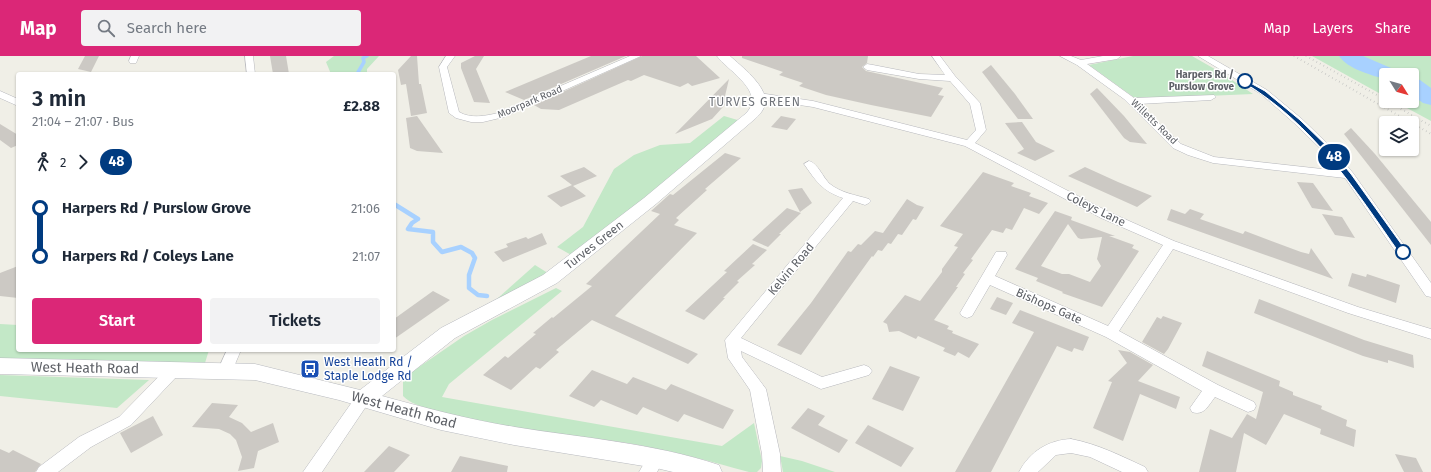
<!DOCTYPE html>
<html lang="en">
<head>
<meta charset="utf-8">
<style>
  body { margin:0; font-family:"Fira Sans",sans-serif; background:#f2f2f3; color:#1f2937; height:100vh; display:flex; flex-direction:column; font-size:15px; white-space:nowrap }
  * { box-sizing:border-box; margin:0 }
  p { font-size:13px; color:#747a83 }
  .icon { flex:none; width:22px; height:22px; fill:none; stroke:currentColor; stroke-width:2; stroke-linecap:round; stroke-linejoin:round }
  .map { position:relative; flex:1; overflow:hidden }
  .side { position:absolute; left:16px; top:16px; width:380px; height:280px; display:flex; flex-direction:column; background:#fff; border-radius:4px; box-shadow:0 1px 3px #0004 }
  .side>* { flex:none }
  .badge { padding:0 8px; border-radius:13px; font-size:14px; line-height:26px }
  .needle { width:26px; rotate:127deg }
  .fabs { position:absolute; left:1379px; top:12px; display:grid; gap:8px }
  .fabs a { display:grid; place-items:center; width:40px; height:40px; border-radius:4px; background:#fff; box-shadow:0 1px 3px #0004; font-size:20px }
  .map>.badge { position:absolute; translate:-50% -50%; box-shadow:0 0 0 2px #fff }
  .legs { display:flex; align-items:center; gap:6px; height:44px; padding:0 16px; font-size:13px }
  .legs p { margin-inline-start:auto }
  .headline { display:flex; align-items:center; justify-content:space-between; height:68px; padding:0 16px }
  h1 { font-size:22px; font-weight:600; line-height:30px }
  .action { display:flex; gap:8px; margin-top:auto; padding:8px 16px }
  .action a { flex:1; height:46px; border-radius:4px; background:#db2777; color:#fff; font-size:16px; font-weight:600; line-height:46px; text-align:center }
  .action a+a { background:#f2f2f3; color:#1f2937 }
  ul { padding:0 16px; list-style:none }
  li { display:flex; align-items:center; gap:14px; height:48px; font-size:15px }
  li i { display:grid; place-items:center; width:6px; height:100%; margin:0 5px; background:currentColor }
  li i::after { content:''; width:10px; height:10px; margin:-5px; border:3px solid; border-radius:50%; background:#fff }
  li p { margin-inline-start:auto }
  li:first-child i { background:linear-gradient(#0000 50%,currentColor 0) }
  li:last-child i { background:linear-gradient(currentColor 50%,#0000 0) }
  header { display:flex; align-items:center; gap:24px; box-sizing:border-box; height:56px; padding:0 20px; background:#db2777; color:#fff }
  header strong { font-size:19px }
  nav { display:flex; gap:22px; margin-inline-start:auto; font-size:14px }
  .search { width:280px; height:36px; background:#f2f2f3; display:flex; align-items:center; gap:10px; box-sizing:border-box; padding:0 14px; border-radius:4px; color:#747a83; font-size:15px }
  .map>svg:first-child { display:block }
  .green { fill:#c3e8c7 }
  .lines { fill:none; stroke-linecap:round; stroke-linejoin:round }
  .stream-far1 { stroke:#a8d1ff; stroke-width:3.5 }
  .stream { stroke:#a8d1ff; stroke-width:4.5 }
  .river { fill:#a8d1ff; fill-rule:evenodd }
  .building { fill:#ccc9c4; fill-rule:evenodd }
  .street-casing { stroke:#b7b8bd; stroke-width:1 }
  .secondary-casing { stroke:#b8bac0; stroke-width:1 }
  .street { fill:#fff; fill-rule:evenodd }
  .secondary { fill:#fff; fill-rule:evenodd }
  .rail { stroke:#b7b8b8; stroke-width:2; stroke-dasharray:0.5 3.5; stroke-linecap:butt }
  .line-1 { fill:#003b80; stroke:#fff }
  .stop-1-dot { fill:#fff; stroke:#003b80; stroke-width:2 }
  .labels { text-anchor:middle; dominant-baseline:central; stroke-width:3; stroke-linejoin:round; paint-order:stroke }
  .far-stop-label { font-size:10px; font-weight:bold; fill:#5e6167; stroke:#fff; text-anchor:end }
  .far-street-label { font-size:10px; fill:#5e6167; stroke:#fff }
  .far-quarter-label { font-size:12px; letter-spacing:1px; fill:#6f7379; stroke:#fff }
  .street-label { font-size:12px; fill:#5e6167; stroke:#fff }
  .transit-label { font-size:12px; fill:#164399; stroke:#fff; text-anchor:start }
  .near-street-label { font-size:14px; fill:#5e6167; stroke:#fff }
</style>
</head>
<body>
<header>
<strong>Map</strong>
<div class="search"><svg class="icon" aria-label="search" viewBox="0 0 24 24"><circle cx="10" cy="10" r="6"/><path d="M15 15l6 6"/></svg>Search here</div>
<nav><a>Map</a><a>Layers</a><a>Share</a></nav>
</header>
<div class="map">
<svg width="1431" height="416" viewBox="0 0 1431 416">
  <rect width="100%" height="100%" fill="#f0efe7"/>
  <g class="green">
    <polygon points="334,0 379,0 367,13 367,18 331,18 326,6"/>
    <polygon points="1133,0 1192,0 1220,16 1253,38 1136,43 1089,9"/>
    <polygon points="1312,0 1431,0 1431,65 1394,45 1412,45 1412,19 1386,19 1386,41"/>
    <polygon points="724,60 741,65 573,200 557,191 583,171 614,113 634,99 660,89 690,87"/>
    <polygon points="535,209 551,219 480,258"/>
    <path d="M556,232L562,235L449,328L442,341L722,390L754,367L762,405L761,412L757,416H749C709,405 669,394 627,387C563,376 495,376 432,354C421,350 411,348 403,340V322L464,280L492,264Z"/>
    <polygon points="0,268 18,269 18,294 209,294 205,307 169,308 0,304"/>
    <polygon points="0,319 149,324 117,352 0,340"/>
    <polygon points="780,400 802,405 835,416 783,416"/>
  </g>
  <g class="lines">
    <polyline class="stream-far1" points="357,18 364,6 363,2 367,0"/>
    <polyline class="stream" points="394,148 418,163 412,167 408,173 433,176 433,186 442,196 461,191 472,197 475,202 469,219 469,232 478,239 487,240"/>
    <g class="river">
      <path d="M1339,0H1363L1398,15L1401,19H1386V24L1384,23C1369,18 1348,13 1339,0Z"/>
      <polygon points="1412,23 1420,24 1431,32 1431,49 1423,47 1412,39"/>
    </g>
  </g>
  <g class="building">
    <polygon points="85,0 99,0 91,16 78,13"/>
    <polygon points="270,0 286,0 289,18 273,18"/>
    <polygon points="411,0 417,0 419,28 421,28 427,57 411,60 406,28 401,29 398,14"/>
    <polygon points="475,0 484,0 476,13 490,47 474,46 461,12 461,7"/>
    <polygon points="591,0 626,0 524,44 505,36"/>
    <polygon points="642,0 696,0 720,22 692,30 688,27 680,31 644,19 631,25 628,24 559,54 541,53 534,49"/>
    <polygon points="742,0 868,0 867,7 862,11 866,15 943,32 938,39 944,40 931,61 871,49 826,39 799,30 803,27 779,19 783,16 742,2"/>
    <polygon points="991,9 1015,38 1033,63 1018,63 982,16"/>
    <polygon points="729,23 725,40 732,41 712,63 675,78"/>
    <polygon points="1097,32 1124,60 1147,88 1130,86 1124,82 1090,38"/>
    <polygon points="417,60 443,97 417,95 410,92 406,62"/>
    <polygon points="781,60 796,63 787,74 771,71"/>
    <polygon points="1022,66 1036,86 1055,95 1035,105 1017,97 1024,93 1005,67"/>
    <polygon points="0,68 18,79 18,89 11,92 0,84"/>
    <polygon points="1351,72 1375,98 1431,166 1431,189 1344,78"/>
    <polygon points="725,97 741,102 705,133 707,134 676,162 679,164 674,169 697,177 615,260 698,298 688,308 592,264 556,294 559,296 540,313 536,311 511,334 483,319 505,300 508,302 536,278 533,277 552,261 553,262 592,230 586,228 660,158 651,155 670,138 673,139"/>
    <polygon points="584,111 597,120 573,130 586,140 561,151 547,140 572,129 560,120"/>
    <polygon points="1085,111 1118,126 1152,140 1137,151 1068,120"/>
    <polygon points="983,116 1014,127 1011,130 1031,137 1029,140 1048,147 1039,158 1024,152 1012,174 1006,172 1003,177 992,174 971,203 973,204 963,217 965,218 956,231 958,231 934,264 949,270 947,273 953,275 952,277 979,288 969,302 958,296 955,300 943,295 945,292 918,280 916,283 899,275 889,276 887,268 883,266 905,239 920,245 942,216 942,213 958,191 954,190 963,178 940,170"/>
    <polygon points="1297,126 1313,127 1333,155 1312,152"/>
    <polygon points="802,132 812,147 800,156 788,134"/>
    <polygon points="907,143 917,149 924,151 916,164 913,163 902,179 898,178 891,188 888,187 882,195 878,194 873,201 872,200 801,299 777,289 811,247 848,195 851,196 858,188 861,189 875,175 883,177"/>
    <polygon points="787,152 801,157 779,178 781,178 768,191 752,184"/>
    <polygon points="1171,153 1185,158 1190,153 1204,158 1200,163 1243,178 1245,175 1301,196 1309,198 1311,192 1333,223 1167,164"/>
    <path d="M1055,155L1072,161L1071,164L1115,180H1109L1134,189L1132,192L1139,195L1102,251L1062,237L1063,236L1036,225L1038,222L1015,213ZM1068,168L1078,182L1081,183L1102,181L1097,203L1101,210L1090,226L1069,218H1062L1041,210Z"/>
    <polygon points="1322,158 1342,161 1355,182 1335,179"/>
    <polygon points="542,177 547,188 503,206 494,196 508,191 506,188 526,181 528,183"/>
    <polygon points="753,188 767,194 752,208 755,209 737,225 739,226 723,242 725,242 704,264 685,255 727,216 724,215"/>
    <polygon points="18,210 18,242 0,240 0,217"/>
    <polygon points="1352,217 1366,221 1367,218 1400,229 1396,247 1348,230"/>
    <polygon points="433,235 450,244 394,283 394,263"/>
    <polygon points="997,241 1013,247 1006,259 990,253"/>
    <polygon points="1259,243 1364,284 1413,299 1414,312 1388,304 1388,307 1363,300 1254,257"/>
    <polygon points="1020,254 1089,281 1083,295 1074,292 1072,296 1057,290 991,416 955,416 1034,276 1012,267"/>
    <polygon points="1163,260 1182,267 1168,293 1164,298 1142,286 1157,261 1161,263"/>
    <polygon points="1118,294 1130,296 1153,309 1138,325 1180,341 1176,353 1140,338 1123,385 1093,372 1112,326 1108,325 1127,307"/>
    <polygon points="1207,295 1280,325 1279,330 1293,336 1293,339 1322,350 1321,353 1347,364 1346,370 1356,374 1354,391 1320,378 1321,373 1284,358 1266,389 1244,377 1236,416 1199,416 1210,373 1232,382 1247,358 1256,363 1263,336 1202,310"/>
    <polygon points="890,310 920,321 903,355 872,343"/>
    <polygon points="592,314 627,328 633,321 666,334 671,328 734,354 723,373 684,358 678,366 643,351 637,359 601,344 594,351 569,340"/>
    <polygon points="212,347 238,349 229,361 242,367 251,376 273,367 279,386 258,395 254,412 238,415 242,401 236,384 230,378 219,373 192,371"/>
    <polygon points="808,352 825,360 818,369 848,384 839,397 791,372"/>
    <polygon points="153,360 163,379 131,397 120,377"/>
    <polygon points="868,369 914,392 901,411 855,387"/>
    <polygon points="389,390 410,399 394,416 364,416"/>
    <polygon points="0,393 9,397 13,394 41,408 35,416 0,416"/>
    <polygon points="1395,398 1416,402 1423,416 1404,416"/>
    <polygon points="460,400 508,410 507,416 451,416"/>
  </g>
  <g class="lines">
    <defs>
      <g id="street">
        <polygon points="131,0 139,0 136,7 130,7 129,5"/>
        <polygon points="245,0 253,0 255,18 247,18"/>
        <path d="M446,0H455L447,11L459,56C471,63 485,60 498,57L630,0H641L504,61L483,66H471L456,62L449,57L439,11Z"/>
        <path d="M932,0H940L955,20L980,47L986,74L975,87L1109,156L1174,185L1358,251L1431,273V283L1348,257L1173,193L1119,275L1218,329L1254,346L1256,350L1254,354L1248,356L1215,341C1208,350 1204,360 1192,356L1190,352L1202,335L1106,281L990,229L972,260L967,262L962,260L960,257L996,196H1006L1007,199L995,220L1108,270L1163,189L1101,162L965,90L813,51L759,43L754,40L759,37L813,45L967,84L976,74L970,48L950,25L919,23L867,14L863,11L867,8L873,9L919,18L945,19Z"/>
        <polygon points="1060,0 1071,0 1081,4 1103,0 1121,0 1117,3 1087,8 1134,42 1214,39 1216,41 1211,44 1139,48 1181,88 1214,101 1340,115 1326,98 1294,67 1261,38 1198,0 1208,0 1267,34 1302,63 1334,94 1353,117 1431,227 1431,241 1426,240 1345,122 1213,107 1188,99 1173,92 1124,43 1077,9"/>
        <polygon points="0,35 18,43 18,50 0,42"/>
        <path d="M809,105C818,107 823,122 830,128C841,137 856,139 869,143L871,145L869,147L865,149L853,145L741,282L822,321L864,309L869,311L872,315L869,319L821,333L741,295L742,301L766,333L780,398L781,416H763L762,398L750,334L728,302L725,284L843,142C822,135 816,125 804,108Z"/>
        <polygon points="227,294 241,294 230,320 225,322 220,320 217,316"/>
        <polygon points="174,308 179,310 182,314 179,318 131,369 91,391 58,416 36,416 39,411 79,381 119,361 169,310"/>
        <polygon points="363,337 369,339 371,343 322,416 303,416 357,339"/>
        <path d="M1071,383C1098,388 1121,400 1145,411L1148,416H1122L1090,401L1071,397L1056,399L1038,416H1019C1030,395 1049,384 1071,383Z"/>
        <polygon points="656,395 662,397 665,402 657,416 639,416 650,397"/>
      </g>
      <path id="secondary" d="M717,0H730C741,10 767,30 765,46C765,53 760,58 756,62L656,148L557,227L455,282L382,340C426,352 470,364 515,371C583,382 653,387 719,409L722,416H673L656,412L514,389L441,374L339,344L255,324L0,318V302L255,308L360,334L441,272L543,219L644,142L739,63C743,60 748,56 750,52C761,33 726,13 717,0Z"/>
    </defs>
    <use href="#street" class="street-casing"/>
    <use href="#secondary" class="secondary-casing"/>
    <use href="#street" class="street"/>
    <use href="#secondary" class="secondary"/>
    <g class="rail">
      <polyline points="1294,0 1431,78"/>
      <polyline points="1306,0 1386,44"/>
      <polyline points="1387,45 1431,70"/>
    </g>
  </g>
  <path class="line-1" d="M1245,24L1265,35L1300,64L1332,95L1351,118L1407,196L1405,198H1400C1354,132 1314,69 1243,26L1242,25Z"/>
  <defs>
    <symbol id="bus-square" viewBox="-11 -11 22 22"><rect x="-9" y="-9" width="18" height="18" rx="4" fill="#1a4fb4" stroke="#fff"/><path d="M-5-6H5V4H4V6H2V4H-2V6H-4V4H-5ZM-3.5-4V0h7V-4ZM-3.5 1.2v1.5H-2V1.2ZM2 1.2v1.5H3.5V1.2Z" fill="#fff"/></symbol>
  </defs>
  <g fill-rule="evenodd">
    <use href="#bus-square" x="299" y="302" width="22" height="22"/>
  </g>
  <g class="stop-1-dot">
    <circle cx="1245" cy="25" r="7"/>
    <circle cx="1403" cy="196" r="7"/>
  </g>
  <g class="labels">
    <g class="far-stop-label">
      <text x="1234" y="19">Harpers Rd /<tspan x="1234" dy="12">Purslow Grove</tspan></text>
    </g>
    <g class="far-street-label">
      <text transform="translate(530 46) rotate(-23)">Moorpark Road</text>
      <text transform="translate(1154 66) rotate(44)">Willetts Road</text>
    </g>
    <g class="far-quarter-label">
      <text x="755" y="46">TURVES GREEN</text>
    </g>
    <g class="street-label">
      <text transform="translate(1096 153) rotate(26)">Coleys Lane</text>
      <text transform="translate(594 189) rotate(-38)">Turves Green</text>
      <text transform="translate(791 213) rotate(-50)">Kelvin Road</text>
      <text transform="translate(1049 250) rotate(24)">Bishops Gate</text>
    </g>
    <g class="transit-label">
      <text x="324" y="306">West Heath Rd /<tspan x="324" dy="14">Staple Lodge Rd</tspan></text>
    </g>
    <g class="near-street-label">
      <text transform="translate(85 312) rotate(1)">West Heath Road</text>
      <text transform="translate(404 354) rotate(15)">West Heath Road</text>
    </g>
  </g>
</svg>
<div class="fabs">
<a><svg class="needle" viewBox="-14 -14 28 28"><path d="M0-13l5 13h-10z" fill="#e53935"/><path d="M0 13l5-13h-10z" fill="#747a83"/></svg></a>
<a><svg class="icon" aria-label="layers" viewBox="0 0 24 24"><path d="M12 4l9 5-9 5-9-5zM3 14l9 5 9-5"/></svg></a>
</div>
<b class="badge" style="left:1334px;top:101px;background:#003b80;color:#fff">48</b>
<section class="side">
<div class="headline"><div><h1>3 min</h1><p>21:04 – 21:07 · Bus</p></div><b>£2.88</b></div>
<div class="legs"><svg class="icon" aria-label="walk" viewBox="0 0 24 24"><circle cx="13" cy="4" r="2"/><path d="M13 8l-2 6 4 7M11 14l-3 7M7 12l3-4h3l4 4"/></svg>2<svg class="icon" aria-label="forward" viewBox="0 0 24 24"><path d="M9 5l7 7-7 7"/></svg><b class="badge" style="background:#003b80;color:#fff">48</b></div>
<ul>
<li><i style="color:#003b80"></i><b>Harpers Rd / Purslow Grove</b><p>21:06</p></li>
<li><i style="color:#003b80"></i><b>Harpers Rd / Coleys Lane</b><p>21:07</p></li>
</ul>
<div class="action"><a>Start</a><a>Tickets</a></div>
</section>
</div>
</body>
</html>
